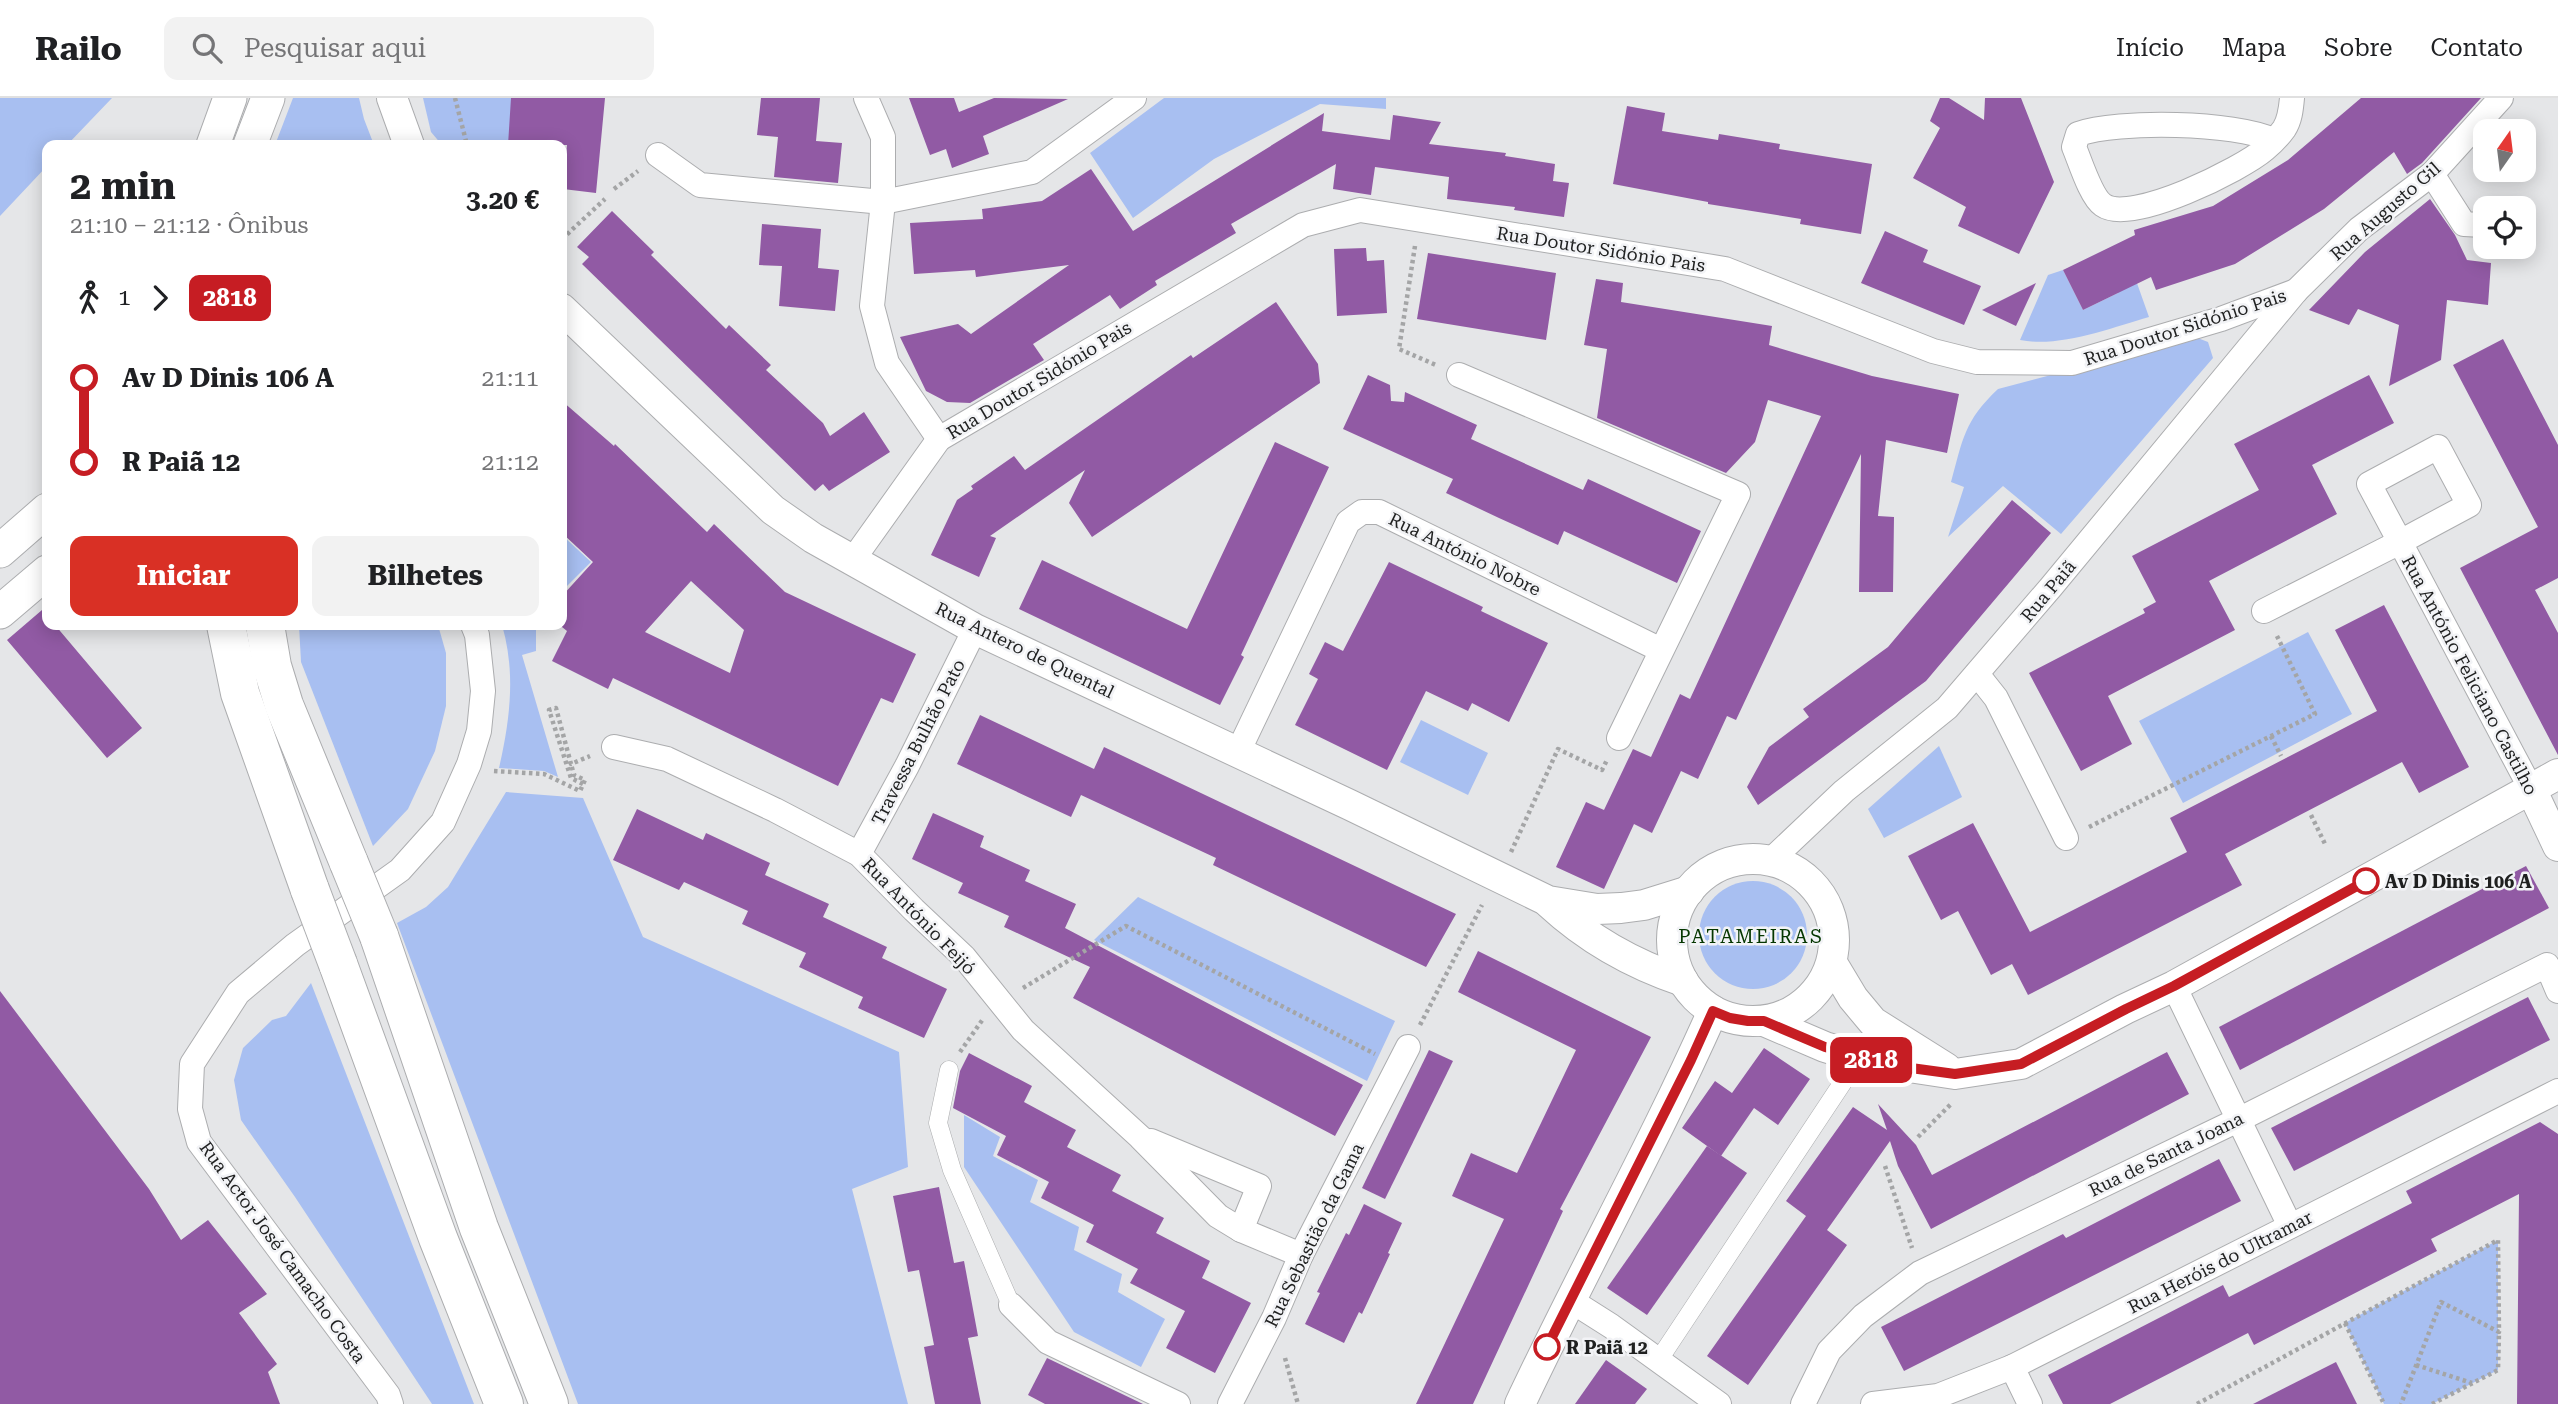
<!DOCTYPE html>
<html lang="pt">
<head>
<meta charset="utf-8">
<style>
  body { margin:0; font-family:"Roboto Serif",serif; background:#f2f2f2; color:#202124; height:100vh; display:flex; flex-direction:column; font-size:26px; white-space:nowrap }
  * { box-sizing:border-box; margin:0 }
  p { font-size:23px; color:#757577 }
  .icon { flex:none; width:38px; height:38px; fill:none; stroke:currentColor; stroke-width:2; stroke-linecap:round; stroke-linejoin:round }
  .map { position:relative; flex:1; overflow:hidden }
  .drawer { position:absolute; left:42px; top:42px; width:525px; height:490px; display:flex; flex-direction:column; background:#fff; border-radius:14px; box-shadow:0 4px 18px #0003 }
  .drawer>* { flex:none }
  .badge { padding:0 14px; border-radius:10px; font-size:24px; line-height:46px }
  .needle { width:46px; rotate:14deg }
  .fabs { position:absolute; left:2473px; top:21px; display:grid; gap:14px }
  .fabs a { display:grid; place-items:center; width:63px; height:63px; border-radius:14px; background:#fff; box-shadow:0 4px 18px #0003; font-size:35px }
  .map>.badge { position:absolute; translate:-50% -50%; box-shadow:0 0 0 4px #fff }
  .legs { display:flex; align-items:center; gap:10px; height:77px; padding:0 28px; font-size:23px }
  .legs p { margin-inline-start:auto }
  .overview { display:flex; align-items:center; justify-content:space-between; height:119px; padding:0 28px }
  h1 { font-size:38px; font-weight:700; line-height:52px }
  .action { display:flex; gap:14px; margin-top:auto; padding:14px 28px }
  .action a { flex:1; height:80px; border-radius:14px; background:#d93025; color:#fff; font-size:28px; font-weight:700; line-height:80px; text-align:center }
  .action a+a { background:#f2f2f2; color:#202124 }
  ul { padding:0 28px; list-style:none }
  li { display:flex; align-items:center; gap:24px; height:84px; font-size:26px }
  li i { display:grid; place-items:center; width:10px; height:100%; margin:0 9px; background:currentColor }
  li i::after { content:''; width:18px; height:18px; margin:-9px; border:5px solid; border-radius:50%; background:#fff }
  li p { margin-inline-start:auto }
  li:first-child i { background:linear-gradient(#0000 50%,currentColor 0) }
  li:last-child i { background:linear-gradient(currentColor 50%,#0000 0) }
  header { display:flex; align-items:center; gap:42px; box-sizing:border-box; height:98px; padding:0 35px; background:#fff; border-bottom:2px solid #e0e0e0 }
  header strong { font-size:33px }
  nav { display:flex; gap:38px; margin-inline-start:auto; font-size:24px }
  .search { width:490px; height:63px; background:#f2f2f2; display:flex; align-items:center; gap:18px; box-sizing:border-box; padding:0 24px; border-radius:14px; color:#757577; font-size:26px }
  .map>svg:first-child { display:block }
  .green { fill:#a8bff1 }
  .building { fill:#915aa4; fill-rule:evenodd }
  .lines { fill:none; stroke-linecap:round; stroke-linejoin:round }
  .pedestrian-casing { stroke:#acadaf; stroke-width:19 }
  .minor-casing { stroke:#acadaf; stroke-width:26 }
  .tertiary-casing { stroke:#acadaf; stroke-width:32 }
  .secondary-casing { stroke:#acadaf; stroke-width:35 }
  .trunk-casing { stroke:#acadaf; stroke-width:40 }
  .path { stroke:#a4a5a6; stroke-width:4.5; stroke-dasharray:3.5 3.5; stroke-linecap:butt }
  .pedestrian { stroke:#fff; stroke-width:18 }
  .minor { stroke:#fff; stroke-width:24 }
  .tertiary { stroke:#fff; stroke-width:30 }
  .secondary { stroke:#fff; stroke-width:33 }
  .trunk { stroke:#fff; stroke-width:38 }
  .trunk-bridge-casing { stroke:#acadaf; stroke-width:40; stroke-linecap:butt }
  .trunk-bridge { stroke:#fff; stroke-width:38 }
  .line-1-casing { stroke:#fff; stroke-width:16 }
  .line-1 { stroke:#c61d23; stroke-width:10 }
  .stop-1-dot { fill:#fff; stroke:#c61d23; stroke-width:3.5 }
  .labels { text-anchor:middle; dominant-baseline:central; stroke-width:5; stroke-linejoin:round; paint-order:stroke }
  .street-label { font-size:18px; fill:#1f2020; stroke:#f2f3f6 }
  .stop-label { font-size:18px; font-weight:bold; fill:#1f2020; stroke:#f2f3f6; text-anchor:start }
  .neighbourhood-label { font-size:19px; letter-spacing:2px; fill:#053700; stroke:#f2f3f6 }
</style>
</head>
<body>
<header>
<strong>Railo</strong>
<div class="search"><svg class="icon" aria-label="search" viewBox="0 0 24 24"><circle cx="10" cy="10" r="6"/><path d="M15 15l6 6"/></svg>Pesquisar aqui</div>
<nav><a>Início</a><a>Mapa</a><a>Sobre</a><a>Contato</a></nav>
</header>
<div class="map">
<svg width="2558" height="1306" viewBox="0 0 2558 1306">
  <rect width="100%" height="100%" fill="#e5e6e8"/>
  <g class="green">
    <polygon points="0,0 112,0 67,47 47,47 47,68 0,118"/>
    <polygon points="293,0 359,0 364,21 374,47 275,47"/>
    <polygon points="423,0 512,0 510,47 442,47 431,34"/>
    <polygon points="1164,0 1386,0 1386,11 1320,6 1214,61 1133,120 1090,55"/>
    <path d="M2127,157L2149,219C2111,230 2059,250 2020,242L2048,177L2063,172L2083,212L2118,195Z"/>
    <path d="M2195,239L2208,244L2213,260L2061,436L2003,388L1948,439L1964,389L1951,384C1963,341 1964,323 1998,291Z"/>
    <polygon points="562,437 591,464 562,493"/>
    <polygon points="299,527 438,527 446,555 446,608 435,653 408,711 373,748 301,564"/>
    <path d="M502,527H536V553L522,557L558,679L544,673L499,670C510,622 516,575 502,527Z"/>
    <polygon points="2308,534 2352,616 2183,705 2139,623"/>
    <polygon points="1421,622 1488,655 1468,697 1400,664"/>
    <polygon points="1939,648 1962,699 1884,740 1868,711"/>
    <polygon points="506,694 583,700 643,839 899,954 908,1069 852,1091 908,1306 578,1306 397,825 426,809 448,789"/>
    <circle cx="1753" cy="837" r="54"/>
    <polygon points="1138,799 1395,923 1367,983 1094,842"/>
    <polygon points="311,885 474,1306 432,1306 295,1099 241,1022 234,982 243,950 272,922 286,918"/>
    <polygon points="964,1017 1000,1039 993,1058 1038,1082 1030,1104 1079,1129 1074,1152 1122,1176 1118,1194 1165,1221 1141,1269 1074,1234 964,1069"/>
    <polygon points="2498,1142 2498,1272 2432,1306 2384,1306 2345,1225"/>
  </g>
  <g class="building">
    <polygon points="511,0 605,0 596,95 563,91 567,47 508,47"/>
    <polygon points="761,0 820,0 816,43 842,45 838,85 774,79 778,39 757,37"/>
    <polygon points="909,0 954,0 959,14 994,0 1068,1 983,38 989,56 952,70 946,51 930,57"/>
    <polygon points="1940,0 1949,0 1984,22 1985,0 2021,0 2054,84 2019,156 1958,128 1966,109 1913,80 1940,30 1930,23"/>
    <polygon points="2361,0 2481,0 2422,65 2407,76 2394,54 2324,111 2235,166 2156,192 2151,179 2083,212 2063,172 2135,137 2134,132 2213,108 2288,62"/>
    <polygon points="1627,8 1665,15 1662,33 1718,42 1719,36 1780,46 1779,51 1872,66 1861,136 1800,126 1801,121 1708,106 1708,104 1613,86"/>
    <polygon points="1324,15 1322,33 1390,42 1393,17 1441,24 1429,46 1506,55 1505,58 1555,66 1553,83 1569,85 1564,119 1514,112 1515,109 1447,101 1449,79 1375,69 1371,97 1333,91 1336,66 1231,126 1236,135 1155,183 1157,187 1120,211 1110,197 1033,246 1044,262 970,305 947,304 926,293 900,239 958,226 971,236 1069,167 976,179 975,172 914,176 910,125 983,121 982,111 1042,103 1091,71 1133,133"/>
    <polygon points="2430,101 2455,137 2467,162 2491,165 2488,207 2447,202 2441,262 2389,288 2399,227 2358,211 2349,227 2309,212 2365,154"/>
    <polygon points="612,113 654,154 651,157 726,231 729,227 771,267 766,272 823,325 830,338 864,314 890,354 829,393 823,386 815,393 582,166 589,159 577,149"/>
    <polygon points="762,126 821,131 818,170 839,172 835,213 779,208 782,168 759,167"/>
    <polygon points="1885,133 1928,152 1923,164 1981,188 1964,227 1861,185"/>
    <polygon points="1366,150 1367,163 1384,162 1387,215 1337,218 1334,151"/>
    <polygon points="1428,155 1556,175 1546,242 1417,221"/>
    <polygon points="1596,181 1623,185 1621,204 1772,228 1769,247 1872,278 1959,296 1947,355 1886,342 1878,418 1894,419 1893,494 1859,494 1861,356 1736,622 1727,618 1698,681 1681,673 1652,735 1634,726 1604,791 1556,769 1586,704 1604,712 1633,651 1651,659 1680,596 1690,601 1821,318 1768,302 1755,344 1726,375 1597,320 1607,251 1584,247"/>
    <polygon points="2036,185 2016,228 1982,212"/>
    <polygon points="1276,204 1318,266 1320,285 1092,439 1069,405 1085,372 990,438 996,440 979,479 931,457 957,402 973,391 971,388 1014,358 1025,372 1191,257 1193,260"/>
    <polygon points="2503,241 2558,347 2558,480 2535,492 2558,535 2558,657 2460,470 2538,429 2453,267"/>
    <polygon points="1368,277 1390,287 1391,303 1404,304 1405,294 1477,327 1471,341 1583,392 1588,381 1701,433 1677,485 1564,433 1558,447 1499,420 1446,395 1453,381 1343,331"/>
    <polygon points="2369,277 2394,325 2312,367 2337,416 2209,483 2235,532 2108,598 2132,646 2081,673 2029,575 2145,515 2143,511 2156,504 2132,458 2259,392 2234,346"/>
    <path d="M562,303L614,348L615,346L707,434L714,426L785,494L916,556L893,605L881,600L838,688L613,580L608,591L552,563L567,533L562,529V498L593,464L562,435ZM691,483L744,532L730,575L645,534Z"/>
    <polygon points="1275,344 1329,369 1241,557 1244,559 1220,607 1019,511 1042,462 1187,531"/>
    <polygon points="2012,402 2051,435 1926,583 1758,707 1747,689 1769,649 1809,619 1803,611 1888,549"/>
    <polygon points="1389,464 1483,509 1481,513 1548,545 1509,624 1472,605 1468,613 1426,593 1387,672 1295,627 1318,581 1309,576 1325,544 1343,553"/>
    <polygon points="2384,507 2469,669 2419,695 2402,664 2225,756 2242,787 2028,897 2012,866 1991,877 1958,813 1941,822 1908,758 1973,725 2030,834 2187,754 2170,720 2377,613 2335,532"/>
    <polygon points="42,512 47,518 47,527 55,527 142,630 107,660 7,542"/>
    <polygon points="980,617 1094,671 1104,649 1456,816 1426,869 1213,767 1216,760 1081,697 1071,719 957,666"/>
    <polygon points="637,711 703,742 706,735 770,765 765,777 829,806 823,819 887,849 882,860 947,891 924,940 858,910 863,899 799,869 806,855 742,826 748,813 684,784 679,792 613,762"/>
    <polygon points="933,715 984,738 980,749 1030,772 1025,783 1076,806 1065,830 1363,987 1335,1038 1073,900 1090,869 1004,829 1009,818 958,795 963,785 912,761"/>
    <polygon points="2526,768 2549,810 2240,972 2219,929"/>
    <polygon points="1478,853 1651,939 1560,1111 1563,1113 1473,1306 1416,1306 1504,1121 1452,1098 1471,1055 1517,1075 1576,952 1458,894"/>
    <polygon points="0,893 149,1091 181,1142 208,1122 267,1196 239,1215 277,1266 268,1274 280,1306 0,1306"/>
    <polygon points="2528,899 2550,942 2294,1073 2271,1030"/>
    <polygon points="1764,950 1810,981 1778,1027 1754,1010 1721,1058 1682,1030 1715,983 1732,995"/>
    <polygon points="1429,952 1453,963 1385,1101 1362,1090"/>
    <polygon points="2167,954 2189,996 1931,1131 1898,1068 1890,1043 1827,1132 1847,1147 1748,1287 1707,1258 1806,1118 1786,1103 1853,1009 1887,1032 1878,1006 1916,1047 1932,1077"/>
    <polygon points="969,955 1032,988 1024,1004 1076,1032 1067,1049 1121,1077 1112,1093 1164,1120 1156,1135 1210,1163 1202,1180 1251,1205 1215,1275 1166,1250 1185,1213 1130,1185 1138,1171 1086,1144 1094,1127 1041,1100 1049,1084 997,1057 1006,1038 953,1010 960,973"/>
    <polygon points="2540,1024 2558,1036 2558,1306 2517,1306 2519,1096 2431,1141 2437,1153 2254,1247 2248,1235 2110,1306 2063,1306 2048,1277 2223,1187 2229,1199 2412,1105 2406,1093"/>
    <polygon points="1707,1048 1747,1075 1647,1217 1607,1190"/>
    <polygon points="2219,1061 2241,1103 1904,1273 1881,1229 2063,1136 2066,1140"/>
    <polygon points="939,1089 954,1165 964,1163 978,1238 968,1240 981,1306 935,1306 924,1249 934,1247 919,1172 908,1174 893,1098"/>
    <polygon points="1364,1106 1402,1125 1388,1155 1390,1156 1362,1216 1359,1214 1344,1245 1305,1226 1320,1195 1317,1194 1346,1135 1349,1137"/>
    <polygon points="1047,1260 1143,1306 1045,1306 1028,1297"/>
    <polygon points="1606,1262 1647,1291 1635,1306 1575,1306"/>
    <polygon points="2336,1264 2357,1306 2253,1306"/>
  </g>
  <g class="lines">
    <defs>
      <g id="pedestrian">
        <polyline points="949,972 938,1025 952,1072 1011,1207"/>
        <polyline points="1658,1263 1849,975"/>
      </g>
      <g id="minor">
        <polyline points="866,0 883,39 883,104 872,208 887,265 939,341"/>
        <path d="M2273,42C2235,24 2118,22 2078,36L2074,49C2080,63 2091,99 2103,107C2131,127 2242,71 2265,51C2272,45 2279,38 2284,31C2290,22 2291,11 2292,0"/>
        <polyline points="658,57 700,87 883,104 1032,74 1134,0"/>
        <polyline points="2432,76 2464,126 2483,127"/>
        <polyline points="1459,277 1738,396 1619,640"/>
        <polyline points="852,463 939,341 1303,127 1360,112 1725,171 1933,253 1977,264 2072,265 2221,221 2296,193"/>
        <polyline points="2264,513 2400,444 2369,386 2438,349 2469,407 2400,444 2532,693"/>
        <polyline points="1977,576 1996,600 2066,740"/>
        <polyline points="614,649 667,661 775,712 859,756 914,812 964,859 1023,932 1140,1039 1218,1118 1241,1132 1301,1157"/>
        <polyline points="1238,654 1348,424 1362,414 1379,414 1661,552"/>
        <polyline points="859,756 907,668 975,531"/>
        <polyline points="1770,763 1844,693 1947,610 2051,489 2296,193 2359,131 2432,76 2501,0"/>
        <polyline points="2174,888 2290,1128"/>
        <polyline points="1151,1043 1259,1088 1241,1132"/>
        <polyline points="1570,1202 1611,1228 1719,1306"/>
        <polyline points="1011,1207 1048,1244 1178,1306"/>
        <polyline points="2012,1269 2030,1306"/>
        <polyline points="391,1306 388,1297 199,1044 190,1011 192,966 238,895 295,847 400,772 443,724 469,666 479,633 483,593 477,537 473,527"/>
        <polyline points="1230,1306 1274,1220 1301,1157 1408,949"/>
        <polyline points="1803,1306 1829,1253 1863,1218 1920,1175 2238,1022 2547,867 2558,893"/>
        <polyline points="1873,1306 1938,1298 2012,1269 2558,993"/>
      </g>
      <g id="tertiary">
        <polyline points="392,0 409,47"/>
        <polyline points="562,211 773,412 813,440 975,531 1350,707 1548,803 1597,811 1621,810 1644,807 1689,793"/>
        <polyline points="2532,693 2558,748"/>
        <circle cx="1753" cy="842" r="81"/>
        <path d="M1549,805C1589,842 1632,866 1683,883"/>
        <polyline points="1832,865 1853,900 1873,924 1946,970"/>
        <polyline points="1764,923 1825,949 1854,958 1889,966 1955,976 2021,966 2125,911 2174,888 2558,676"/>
        <path d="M1520,1306C1582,1174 1654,1046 1713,913"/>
      </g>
      <g id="secondary">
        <polyline points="213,47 230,0"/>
        <polyline points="250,47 268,0"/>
        <polyline points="0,453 47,412"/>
        <polyline points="0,514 47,474"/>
      </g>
      <g id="trunk">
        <polyline points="226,527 240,595 310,792"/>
        <polyline points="265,527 272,568 284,607 349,765"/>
        <polyline points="379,838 479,1130 549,1306"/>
        <polyline points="338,866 438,1140 504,1306"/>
      </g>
    </defs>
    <use href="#pedestrian" class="pedestrian-casing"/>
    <use href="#minor" class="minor-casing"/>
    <use href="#tertiary" class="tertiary-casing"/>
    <use href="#secondary" class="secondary-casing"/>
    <use href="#trunk" class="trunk-casing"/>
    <g class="path">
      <polyline points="455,0 467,47"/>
      <polyline points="614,91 638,73"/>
      <polyline points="562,141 605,101"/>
      <polyline points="1415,148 1399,251 1436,267"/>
      <polyline points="2271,638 2281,658"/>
      <polyline points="494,673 544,676 580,693 585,682 574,677 571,666"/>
      <polyline points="583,686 571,680 549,612 556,610 571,666 590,658"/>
      <polyline points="2311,717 2326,748"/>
      <polyline points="2089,729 2315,616 2276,536"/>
      <polyline points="1511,754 1558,651 1602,672 1607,662"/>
      <polyline points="1023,890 1126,828 1375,956"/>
      <polyline points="1420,927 1482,807"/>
      <polyline points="960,954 983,921"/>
      <polyline points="1918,1039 1951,1006"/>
      <polyline points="1885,1068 1912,1150"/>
      <polyline points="2345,1225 2384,1306"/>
      <polyline points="1285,1260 1298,1306"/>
      <polyline points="2416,1267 2472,1285"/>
      <polyline points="2197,1306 2498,1142 2499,1234 2441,1204 2401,1306"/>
      <polyline points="2432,1306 2498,1272 2499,1234"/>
    </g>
    <use href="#pedestrian" class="pedestrian"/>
    <use href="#minor" class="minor"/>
    <use href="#tertiary" class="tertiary"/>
    <use href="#secondary" class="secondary"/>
    <use href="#trunk" class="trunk"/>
    <defs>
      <g id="trunk-bridge">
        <polyline points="349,765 379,838"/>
        <polyline points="310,792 338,866"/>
      </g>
    </defs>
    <use href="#trunk-bridge" class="trunk-bridge-casing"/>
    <use href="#trunk-bridge" class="trunk-bridge"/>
  </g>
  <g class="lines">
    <defs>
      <polyline id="line-1" points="1547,1249 1691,962 1713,913 1730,920 1748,923 1764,923 1825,949 1889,967 1955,976 2021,966 2126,911 2174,888 2366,783"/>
    </defs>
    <use href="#line-1" class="line-1-casing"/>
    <use href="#line-1" class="line-1"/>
  </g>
  <g class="stop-1-dot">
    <circle cx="2366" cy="783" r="12"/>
    <circle cx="1547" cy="1249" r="12"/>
  </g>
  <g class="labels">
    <g class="street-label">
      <text transform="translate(2385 113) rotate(-41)">Rua Augusto Gil</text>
      <text transform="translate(1601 151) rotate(9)">Rua Doutor Sidónio Pais</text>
      <text transform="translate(2185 229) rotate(-18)">Rua Doutor Sidónio Pais</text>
      <text transform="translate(1039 282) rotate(-31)">Rua Doutor Sidónio Pais</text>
      <text transform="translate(1465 456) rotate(26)">Rua António Nobre</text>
      <text transform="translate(2048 493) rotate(-50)">Rua Paiã</text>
      <text transform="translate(1025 552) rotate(26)">Rua Antero de Quental</text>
      <text transform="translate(2470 577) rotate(62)">Rua António Feliciano Castilho</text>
      <text transform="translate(918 644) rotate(-63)">Travessa Bulhão Pato</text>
      <text transform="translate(919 818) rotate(46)">Rua António Feijó</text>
      <text transform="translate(2166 1056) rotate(-26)">Rua de Santa Joana</text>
      <text transform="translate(1314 1137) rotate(-64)">Rua Sebastião da Gama</text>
      <text transform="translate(283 1154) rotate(54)">Rua Actor José Camacho Costa</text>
      <text transform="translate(2220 1164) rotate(-27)">Rua Heróis do Ultramar</text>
    </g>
    <g class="stop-label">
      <text x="2385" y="783">Av D Dinis 106 A</text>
      <text x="1566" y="1249">R Paiã 12</text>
    </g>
    <g class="neighbourhood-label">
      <text x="1751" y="838">PATAMEIRAS</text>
    </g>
  </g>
</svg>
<div class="fabs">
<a><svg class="needle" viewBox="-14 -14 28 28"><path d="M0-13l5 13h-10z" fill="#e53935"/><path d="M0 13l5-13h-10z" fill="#757577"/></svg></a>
<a><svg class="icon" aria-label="locate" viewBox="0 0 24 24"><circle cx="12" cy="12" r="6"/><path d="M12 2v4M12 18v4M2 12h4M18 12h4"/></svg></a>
</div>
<b class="badge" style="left:1871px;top:962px;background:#c61d23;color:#fff">2818</b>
<section class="drawer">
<div class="overview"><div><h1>2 min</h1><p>21:10 – 21:12 · Ônibus</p></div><b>3.20 €</b></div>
<div class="legs"><svg class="icon" aria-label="walk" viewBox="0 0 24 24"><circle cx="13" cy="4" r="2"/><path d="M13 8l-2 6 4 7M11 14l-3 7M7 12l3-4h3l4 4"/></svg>1<svg class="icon" aria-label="forward" viewBox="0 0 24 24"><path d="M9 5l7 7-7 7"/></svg><b class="badge" style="background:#c61d23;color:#fff">2818</b></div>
<ul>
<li><i style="color:#c61d23"></i><b>Av D Dinis 106 A</b><p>21:11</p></li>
<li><i style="color:#c61d23"></i><b>R Paiã 12</b><p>21:12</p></li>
</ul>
<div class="action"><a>Iniciar</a><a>Bilhetes</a></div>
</section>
</div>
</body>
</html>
